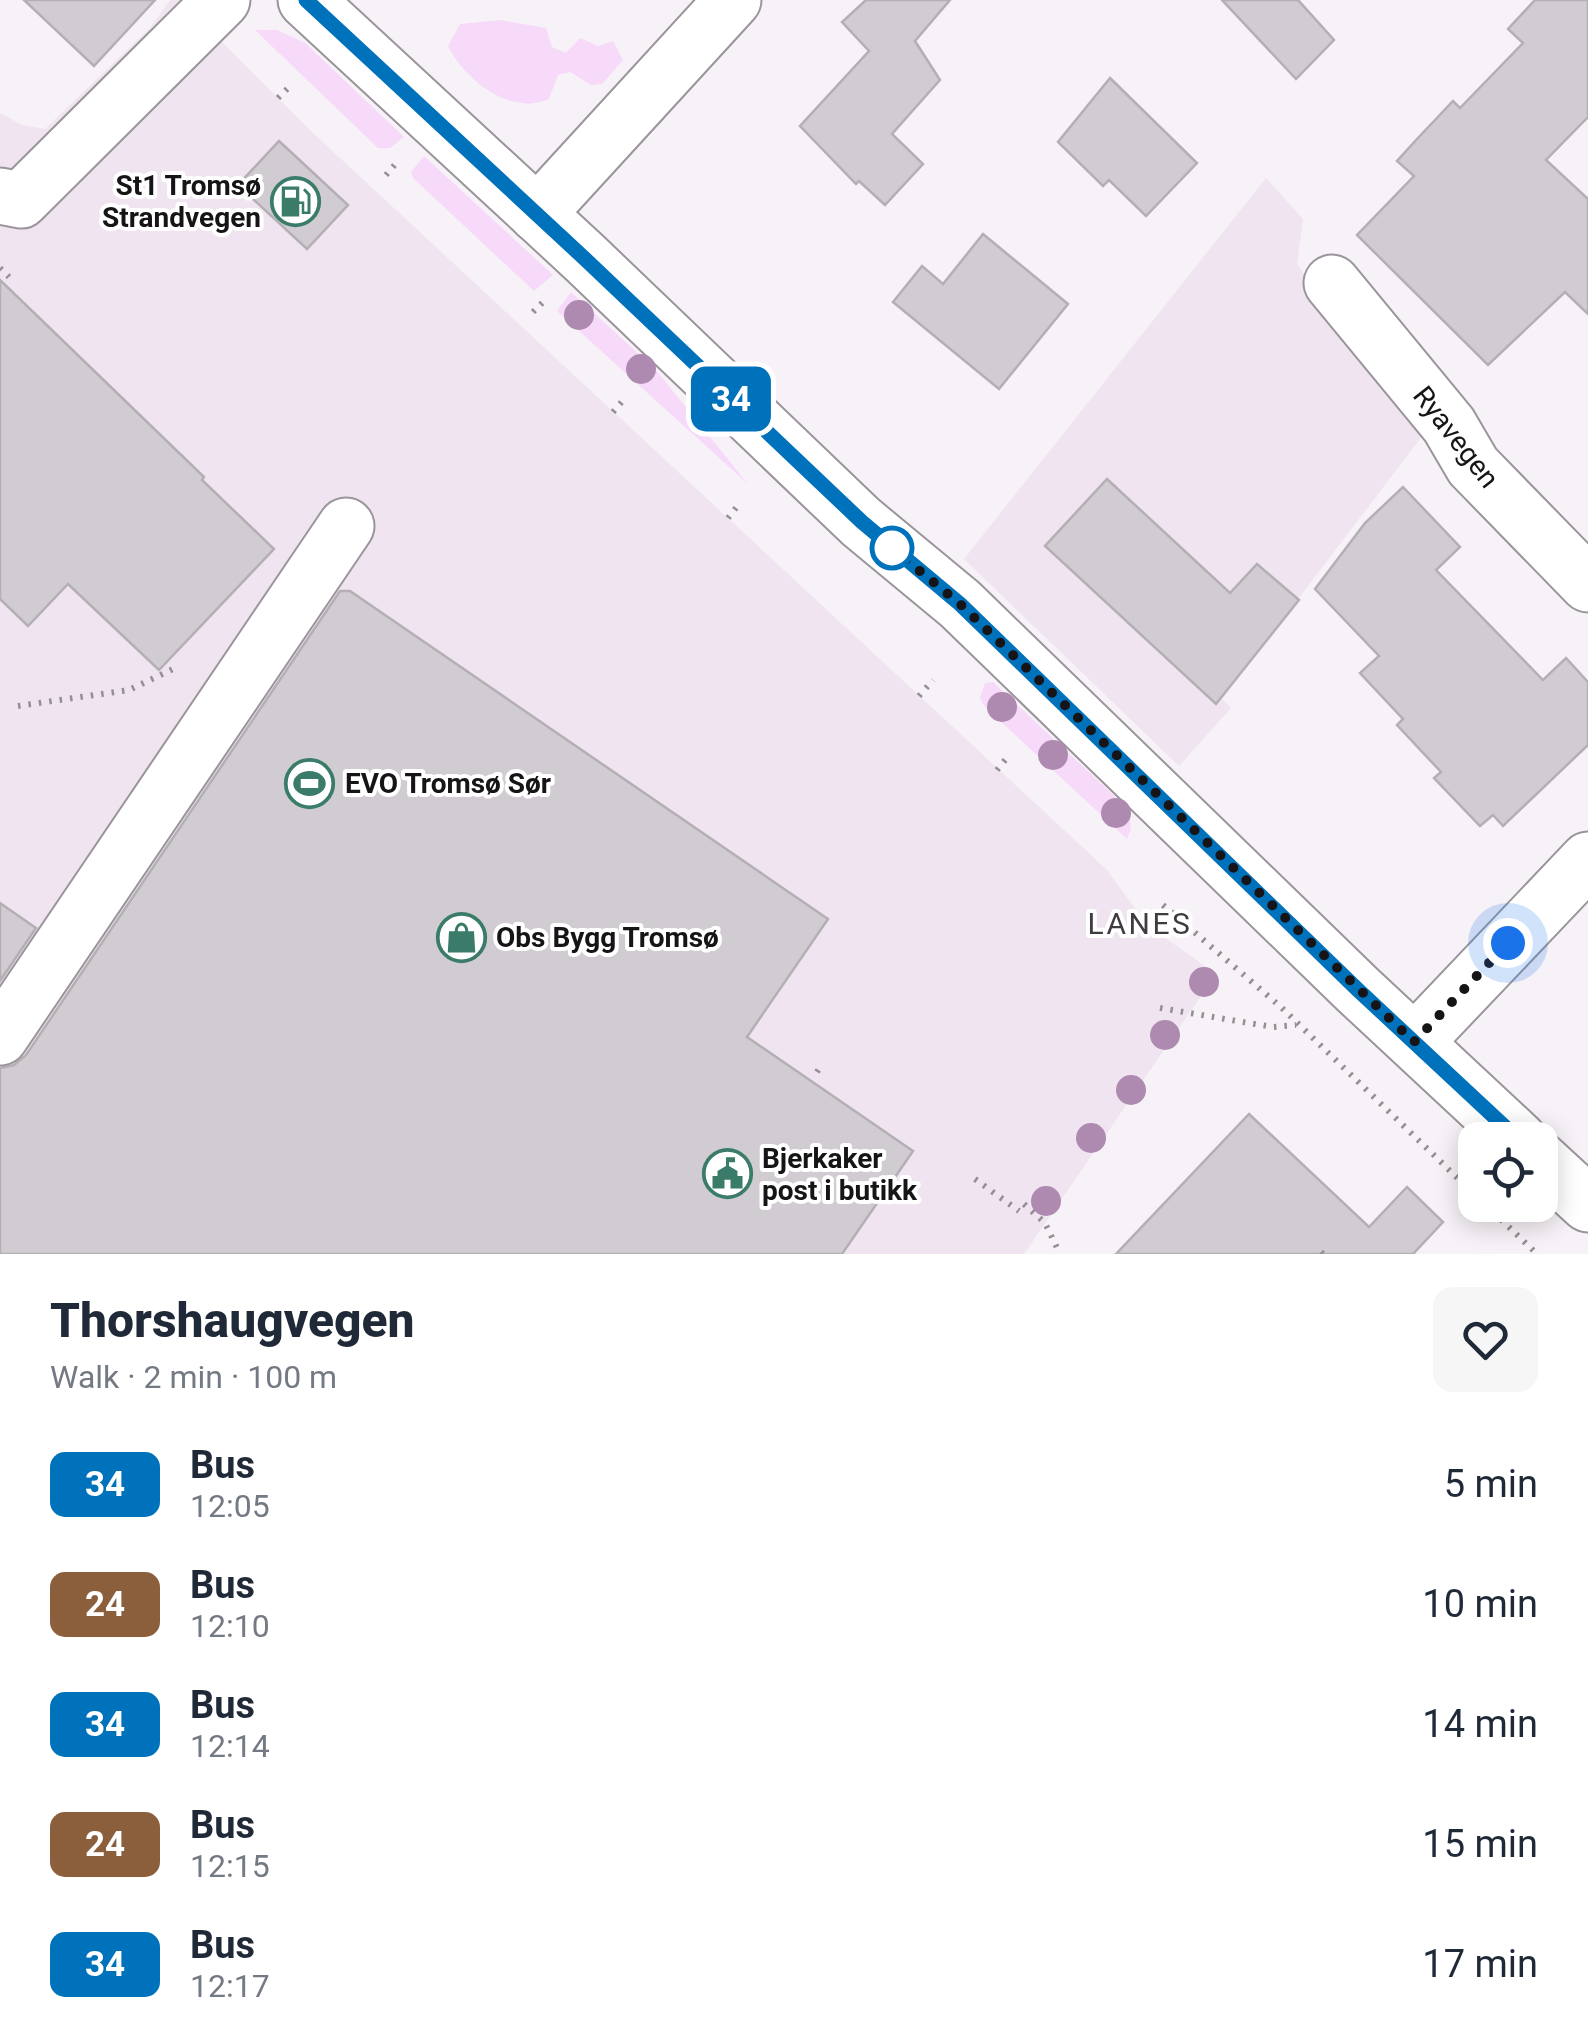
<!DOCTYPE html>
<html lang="en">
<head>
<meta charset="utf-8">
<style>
  body { margin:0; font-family:Roboto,sans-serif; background:#f6f6f7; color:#1f2937; height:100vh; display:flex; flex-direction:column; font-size:38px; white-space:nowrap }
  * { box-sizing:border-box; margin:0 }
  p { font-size:32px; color:#747a83 }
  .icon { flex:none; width:55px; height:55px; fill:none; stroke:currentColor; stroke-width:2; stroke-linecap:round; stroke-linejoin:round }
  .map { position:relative; height:1254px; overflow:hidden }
  .details { display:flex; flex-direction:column; background:#fff; flex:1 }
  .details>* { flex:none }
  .badge { padding:0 20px; border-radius:15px; font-size:35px; line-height:65px }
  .fabs { position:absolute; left:1458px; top:1122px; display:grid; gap:20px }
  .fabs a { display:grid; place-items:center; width:100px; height:100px; border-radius:20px; background:#fff; box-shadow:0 5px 25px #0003; font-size:50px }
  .you { position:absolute; width:50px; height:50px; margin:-25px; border:8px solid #fff; border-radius:50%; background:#1a73e8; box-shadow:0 0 0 15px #1a73e833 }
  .map>.badge { position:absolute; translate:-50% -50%; box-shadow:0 0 0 5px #fff }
  .round { display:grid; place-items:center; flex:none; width:105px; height:105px; border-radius:20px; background:#f6f6f7 }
  .summary { display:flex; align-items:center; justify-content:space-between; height:170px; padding:0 50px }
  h1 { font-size:48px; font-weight:800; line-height:75px }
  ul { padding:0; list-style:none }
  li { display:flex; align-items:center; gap:30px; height:120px; padding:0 50px }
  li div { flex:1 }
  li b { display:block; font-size:38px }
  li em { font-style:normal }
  li .badge { min-width:110px; font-weight:700; text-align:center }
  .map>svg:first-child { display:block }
  .built { fill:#efe4ef }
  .green { fill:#f7d9f9 }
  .building { fill:#d1ccd1; stroke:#b4afb4; stroke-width:2.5 }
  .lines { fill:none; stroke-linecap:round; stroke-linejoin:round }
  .minor-casing { stroke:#9a959a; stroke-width:59 }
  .path { stroke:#938f93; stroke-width:6; stroke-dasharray:2.5 8; stroke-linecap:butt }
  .minor { stroke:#fff; stroke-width:55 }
  .tree { fill:#ae8ab1 }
  .line-casing { stroke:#fff; stroke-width:22 }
  .line { stroke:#0072bc; stroke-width:15 }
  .walk { stroke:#161416; stroke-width:10; stroke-dasharray:0 18 }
  .stop-dot { fill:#fff; stroke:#0072bc; stroke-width:5 }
  .labels { text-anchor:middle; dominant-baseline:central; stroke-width:8; stroke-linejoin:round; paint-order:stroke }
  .poi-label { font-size:28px; font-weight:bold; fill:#161416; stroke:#fff; text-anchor:start }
  .street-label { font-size:28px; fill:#161416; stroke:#fff }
  .neighbourhood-label { font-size:30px; letter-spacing:2.5px; fill:#3f3b40; stroke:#fff }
</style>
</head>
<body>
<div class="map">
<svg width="1588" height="1254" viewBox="0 0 1588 1254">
  <rect width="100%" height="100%" fill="#f7f2f7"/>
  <g class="built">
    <polygon points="170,0 180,0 312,132 1107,870 1147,925 1216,974 1024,1254 0,1254 0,113 22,125 45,129 150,28"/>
    <polygon points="1266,178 1303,219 1297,264 1310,283 1429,427 1222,699 1231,708 1179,766 964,559"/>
  </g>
  <g class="green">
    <path d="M500,20L546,28L552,47L566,53L580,38L598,46L613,41L623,60L602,84L591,85L570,72L558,75L549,99C511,117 464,79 448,46L460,24Z"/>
    <polygon points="255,30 277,30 305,43 404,137 390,148 378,148"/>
    <polygon points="424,156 553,275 534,291 413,178 411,172"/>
    <polygon points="571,292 655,369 748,484 557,311"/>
    <polygon points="993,682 1128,809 1131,828 1127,839 984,706 980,698 985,683"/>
  </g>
  <g class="building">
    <polygon points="24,0 155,0 94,66"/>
    <polygon points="866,0 950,0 915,41 940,80 892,134 923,164 885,205 859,181 856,184 800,126 869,51 842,22"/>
    <polygon points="1222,0 1298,0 1334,40 1296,79"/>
    <polygon points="1535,0 1588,0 1588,117 1546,160 1588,199 1588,314 1565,292 1488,365 1357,235 1414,176 1397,161 1417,139 1453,101 1460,108 1523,43 1508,29"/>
    <polygon points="1110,78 1197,163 1146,216 1109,180 1103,186 1058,142"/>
    <polygon points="279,141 348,205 307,249 238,185"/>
    <polygon points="983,234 1068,304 999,389 893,302 922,266 943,284"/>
    <polygon points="0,280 204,477 202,480 274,549 159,670 68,584 28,626 0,599"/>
    <polygon points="1107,479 1230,593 1257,564 1299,600 1216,704 1045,546"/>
    <polygon points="1403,487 1460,547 1436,570 1543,680 1566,658 1588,682 1588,745 1503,826 1493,815 1480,826 1434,778 1441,772 1397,725 1403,719 1360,673 1379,656 1315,589 1365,523"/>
    <polygon points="340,591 350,591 828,919 747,1037 913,1151 842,1254 0,1254 0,1068 14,1065 26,1055"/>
    <polygon points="0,903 36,928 0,981"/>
    <polygon points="1249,1114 1369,1227 1407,1187 1443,1222 1413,1254 1116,1254"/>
  </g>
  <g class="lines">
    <defs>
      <g id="minor">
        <polyline points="306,0 585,258 861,522 960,604 1358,990 1519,1140"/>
        <polyline points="0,196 21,200 222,0"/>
        <polyline points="537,214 733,0"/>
        <polyline points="1332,283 1449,425 1473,466 1588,584"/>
        <polyline points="0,1037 346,526"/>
        <polyline points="1415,1042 1588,860"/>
        <polyline points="1540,1160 1588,1204"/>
      </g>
    </defs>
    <use href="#minor" class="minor-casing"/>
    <g class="path">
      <polyline points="278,98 290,86"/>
      <polyline points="386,175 398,161"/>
      <polyline points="0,268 9,277"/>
      <polyline points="533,312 546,299"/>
      <polyline points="613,412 625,398"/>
      <polyline points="728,518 739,504"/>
      <polyline points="919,696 933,680"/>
      <polyline points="18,706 129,690 175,668"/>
      <polyline points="997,770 1009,755"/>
      <polyline points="1163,905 1282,1008 1475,1195"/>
      <polyline points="1160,1008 1273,1027 1296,1025"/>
      <polyline points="817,1072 822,1064"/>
      <polyline points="975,1179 1019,1211"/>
      <polyline points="1024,1204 1045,1223 1060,1254"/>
      <polyline points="1486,1205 1537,1254"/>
      <polyline points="1321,1252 1323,1254"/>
    </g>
    <use href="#minor" class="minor"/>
  </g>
  <g class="tree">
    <circle cx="579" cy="315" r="15"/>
    <circle cx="641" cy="369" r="15"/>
    <circle cx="1002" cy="707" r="15"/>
    <circle cx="1053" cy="755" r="15"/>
    <circle cx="1116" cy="813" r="15"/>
    <circle cx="1204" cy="982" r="15"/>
    <circle cx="1165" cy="1035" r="15"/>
    <circle cx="1131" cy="1090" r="15"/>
    <circle cx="1091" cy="1138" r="15"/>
    <circle cx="1046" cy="1201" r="15"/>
  </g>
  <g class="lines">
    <defs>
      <polyline id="line" points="306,0 584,258 862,522 960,604 1358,990 1519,1140"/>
    </defs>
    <use href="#line" class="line-casing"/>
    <use href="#line" class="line"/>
    <polyline class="walk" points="892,548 960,604 1414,1042 1508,943"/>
  </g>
  <defs>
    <symbol id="fuel-ring" viewBox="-11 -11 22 22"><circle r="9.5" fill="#fff" stroke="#3a7b6a" stroke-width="1.5"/><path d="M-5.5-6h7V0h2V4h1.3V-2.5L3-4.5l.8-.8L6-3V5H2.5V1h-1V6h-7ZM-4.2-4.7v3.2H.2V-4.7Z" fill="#3a7b6a"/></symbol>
    <symbol id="stadium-ring" viewBox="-11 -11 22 22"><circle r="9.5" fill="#fff" stroke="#3a7b6a" stroke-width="1.5"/><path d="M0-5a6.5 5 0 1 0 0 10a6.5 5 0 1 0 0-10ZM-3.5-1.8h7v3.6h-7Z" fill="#3a7b6a"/></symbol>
    <symbol id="shop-ring" viewBox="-11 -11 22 22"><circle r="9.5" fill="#fff" stroke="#3a7b6a" stroke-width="1.5"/><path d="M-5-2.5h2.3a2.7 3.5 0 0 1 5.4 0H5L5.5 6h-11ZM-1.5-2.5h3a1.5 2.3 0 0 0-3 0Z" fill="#3a7b6a"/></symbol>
    <symbol id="civic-ring" viewBox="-11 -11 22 22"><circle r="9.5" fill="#fff" stroke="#3a7b6a" stroke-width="1.5"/><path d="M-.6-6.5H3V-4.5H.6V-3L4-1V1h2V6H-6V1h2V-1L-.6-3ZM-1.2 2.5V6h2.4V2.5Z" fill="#3a7b6a"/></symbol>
  </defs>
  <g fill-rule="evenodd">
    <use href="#fuel-ring" x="268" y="174" width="55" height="55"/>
    <use href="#stadium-ring" x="282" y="756" width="55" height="55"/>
    <use href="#shop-ring" x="434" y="910" width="55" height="55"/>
    <use href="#civic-ring" x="700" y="1146" width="55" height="55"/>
  </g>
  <circle class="stop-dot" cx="892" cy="548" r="20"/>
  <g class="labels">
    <g class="poi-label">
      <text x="261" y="185" text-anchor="end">St1 Tromsø<tspan x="261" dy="32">Strandvegen</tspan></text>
      <text x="345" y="783">EVO Tromsø Sør</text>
      <text x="496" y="937">Obs Bygg Tromsø</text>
      <text x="762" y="1158">Bjerkaker<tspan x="762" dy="32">post i butikk</tspan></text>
    </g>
    <g class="street-label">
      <text transform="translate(1456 437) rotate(52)">Ryavegen</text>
    </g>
    <g class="neighbourhood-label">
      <text x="1140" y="923">LANES</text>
    </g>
  </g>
</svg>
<div class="fabs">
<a><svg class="icon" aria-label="locate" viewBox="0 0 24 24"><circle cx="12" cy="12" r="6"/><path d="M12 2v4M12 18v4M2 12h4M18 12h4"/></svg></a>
</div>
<div class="you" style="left:1508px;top:943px"></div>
<b class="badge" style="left:731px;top:399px;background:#0072bc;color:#fff">34</b>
</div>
<section class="details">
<div class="summary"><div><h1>Thorshaugvegen</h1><p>Walk · 2 min · 100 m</p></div><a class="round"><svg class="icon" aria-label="heart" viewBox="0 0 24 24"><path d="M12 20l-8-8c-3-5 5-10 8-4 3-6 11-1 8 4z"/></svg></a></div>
<ul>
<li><span class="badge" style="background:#0072bc;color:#fff">34</span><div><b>Bus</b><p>12:05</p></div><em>5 min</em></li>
<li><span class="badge" style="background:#8b5e3c;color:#fff">24</span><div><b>Bus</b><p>12:10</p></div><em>10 min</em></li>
<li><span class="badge" style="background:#0072bc;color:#fff">34</span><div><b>Bus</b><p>12:14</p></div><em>14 min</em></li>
<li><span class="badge" style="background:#8b5e3c;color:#fff">24</span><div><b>Bus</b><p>12:15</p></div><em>15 min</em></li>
<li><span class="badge" style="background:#0072bc;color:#fff">34</span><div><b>Bus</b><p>12:17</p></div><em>17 min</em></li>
</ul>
</section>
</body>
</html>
